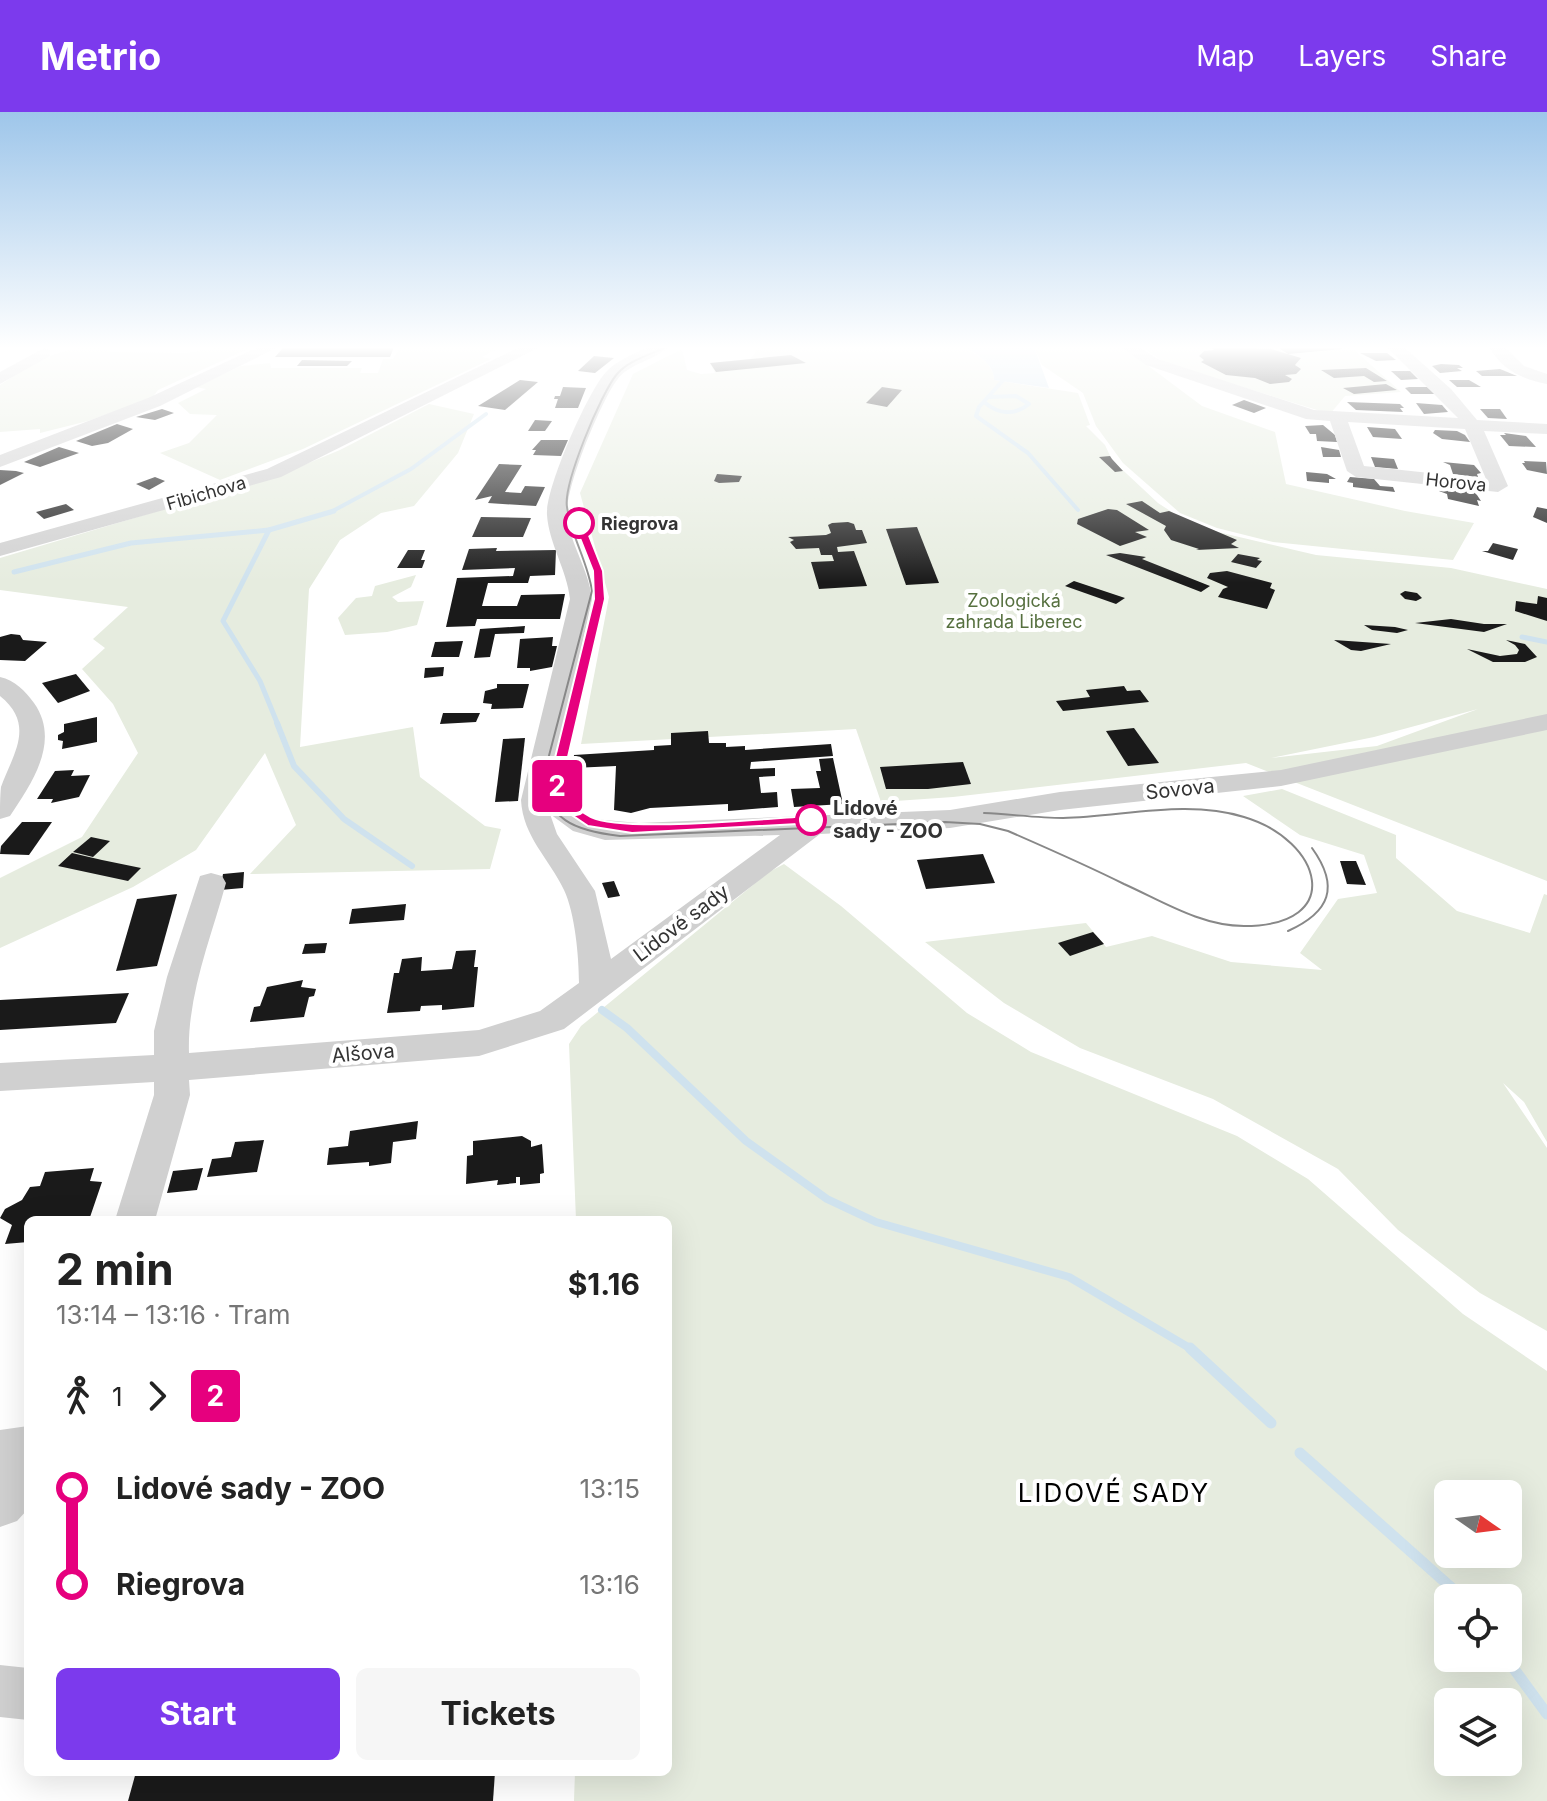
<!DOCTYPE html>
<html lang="en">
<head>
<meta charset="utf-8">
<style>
  body { margin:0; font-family:Inter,sans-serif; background:#f6f6f6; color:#222; height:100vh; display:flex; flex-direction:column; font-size:30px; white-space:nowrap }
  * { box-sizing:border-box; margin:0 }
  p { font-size:26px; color:#767676 }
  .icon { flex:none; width:44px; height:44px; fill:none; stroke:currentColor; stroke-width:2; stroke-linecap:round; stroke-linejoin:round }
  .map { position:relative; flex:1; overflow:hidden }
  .drawer { position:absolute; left:24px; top:1104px; width:648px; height:560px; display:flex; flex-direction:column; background:#fff; border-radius:12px; box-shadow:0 8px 32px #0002 }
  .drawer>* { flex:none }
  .badge { padding:0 16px; border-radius:6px; font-size:28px; line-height:52px }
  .needle { width:52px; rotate:104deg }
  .controls { position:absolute; left:1434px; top:1368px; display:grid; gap:16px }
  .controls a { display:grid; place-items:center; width:88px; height:88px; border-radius:12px; background:#fff; box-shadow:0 8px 32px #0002; font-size:40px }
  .map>.badge { position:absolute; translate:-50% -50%; box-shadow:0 0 0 4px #fff }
  .legs { display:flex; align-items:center; gap:12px; height:88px; padding:0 32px; font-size:26px }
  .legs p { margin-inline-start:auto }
  .head { display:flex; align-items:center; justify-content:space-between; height:136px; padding:0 32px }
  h1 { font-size:44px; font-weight:700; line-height:60px }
  .action { display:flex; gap:16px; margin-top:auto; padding:16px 32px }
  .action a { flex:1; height:92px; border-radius:12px; background:#7c3aed; color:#fff; font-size:32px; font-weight:700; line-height:92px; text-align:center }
  .action a+a { background:#f6f6f6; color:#222 }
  ul { padding:0 32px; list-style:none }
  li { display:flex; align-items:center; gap:28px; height:96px; font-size:30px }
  li i { display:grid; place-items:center; width:12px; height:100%; margin:0 10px; background:currentColor }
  li i::after { content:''; width:20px; height:20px; margin:-10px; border:6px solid; border-radius:50%; background:#fff }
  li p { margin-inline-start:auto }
  li:first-child i { background:linear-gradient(#0000 50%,currentColor 0) }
  li:last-child i { background:linear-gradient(currentColor 50%,#0000 0) }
  header { display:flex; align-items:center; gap:48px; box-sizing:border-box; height:112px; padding:0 40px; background:#7c3aed; color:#fff }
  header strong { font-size:38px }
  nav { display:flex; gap:44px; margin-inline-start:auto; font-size:28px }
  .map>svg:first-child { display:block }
  .green { fill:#e6ecdf; fill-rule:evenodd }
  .water { fill:#cfe2ee }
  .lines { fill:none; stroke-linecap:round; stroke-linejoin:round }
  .stream-far4 { stroke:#cfe2ee; stroke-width:4 }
  .stream-far3 { stroke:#cfe2ee; stroke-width:5 }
  .stream-far2 { stroke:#cfe2ee; stroke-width:6 }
  .stream-far1 { stroke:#cfe2ee; stroke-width:8 }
  .stream { stroke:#cfe2ee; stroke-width:11 }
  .building { fill:#1a1a1a }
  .minor { fill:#d0d0d0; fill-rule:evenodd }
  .tram { stroke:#888; stroke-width:2 }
  .line-1 { fill:#e6007e; stroke:#fff; stroke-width:2 }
  .stop-1-dot { fill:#fff; stroke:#e6007e; stroke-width:4 }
  .labels { text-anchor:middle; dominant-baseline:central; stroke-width:8; stroke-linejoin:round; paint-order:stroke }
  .far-street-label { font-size:18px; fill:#333; stroke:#fff }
  .far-stop-label { font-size:18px; font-weight:bold; fill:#333; stroke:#fff; text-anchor:start }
  .far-park-label { font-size:18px; fill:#56703f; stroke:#fff }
  .street-label { font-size:20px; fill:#333; stroke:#fff }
  .stop-label { font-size:20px; font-weight:bold; fill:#333; stroke:#fff; text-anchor:start }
  .near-neighbourhood-label { font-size:26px; letter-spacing:2px; fill:#000; stroke:#fff }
</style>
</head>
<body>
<header>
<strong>Metrio</strong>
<nav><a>Map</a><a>Layers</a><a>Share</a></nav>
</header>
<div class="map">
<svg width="1547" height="1689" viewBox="0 0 1547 1689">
  <rect width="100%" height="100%" fill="#fff"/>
  <g class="green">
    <polygon points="78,235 98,235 112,240 186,241 220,235 252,235 158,278 152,286 88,309 40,321 40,317 0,320 0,273 40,247"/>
    <polygon points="400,235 516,235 498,236 482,245 491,247 303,337 220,368 160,341 189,331 217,303 190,302 178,291 206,277 196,275 241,254 270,251 271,256 362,256 360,261 378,261 383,247 393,247"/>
    <path d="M754,235H962C975,240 995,253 994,268L1078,281L1090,313L1086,314L1105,333L1112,348L1158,391L1178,404L1218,420L1316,443L1451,456L1547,477V769L1246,651L953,685L881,690L856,617L581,632L609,485L580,381L633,262L682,237L687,258L701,262L715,261L710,251L750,247L755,241ZM1478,597L1377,634L1271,646L1374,625Z"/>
    <polygon points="1034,235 1123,235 1202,294 1275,320 1286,372 1405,399 1474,411 1453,448 1273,430 1217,416 1180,401 1123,351 1096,314 1083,281 1042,253"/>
    <polygon points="1142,235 1351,235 1401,280 1345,284 1330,302 1165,251"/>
    <polygon points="429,292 474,302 458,341 414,394 381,401 340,428 309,477 300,635 413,615 420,665 485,714 501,717 490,757 250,762 296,713 265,641 196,738 133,775 0,836 0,766 82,725 138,641 113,592 82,557 105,536 93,527 128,495 0,478 0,446 282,362 340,338"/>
    <polygon points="416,463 411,475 392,485 398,490 424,489 417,513 387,520 345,523 338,506 356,486 372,484 375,474"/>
    <polygon points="1282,677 1396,723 1396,746 1457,799 1530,821 1544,782 1547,783 1547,1030 1524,990 1503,971 1547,1036 1547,1219 1480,1181 1398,1118 1338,1057 1213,987 1080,936 1004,891 925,830 1086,811 1106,835 1152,824 1231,850 1322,858 1300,841 1338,787 1377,781 1364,743 1300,723 1243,684"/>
    <path d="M784,752L841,794L967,901L1031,940L1237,1024L1308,1067L1463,1202L1547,1259V1689H574L575,1660H668V1108H576L569,932L581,914L769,760ZM1448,1382H1508V1442H1448ZM1448,1486H1508V1546H1448ZM1448,1590H1508V1650H1448Z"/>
  </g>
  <path class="water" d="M962,235H1034L1049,276L994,268C995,253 975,239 962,235Z"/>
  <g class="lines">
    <g class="stream-far4">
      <polyline points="1006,265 979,295 976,304 1028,341 1078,398"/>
      <path d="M984,290C998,302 1014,304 1029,292L1016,284L988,285"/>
      <polyline points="329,401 411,357 486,302"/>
    </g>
    <g class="stream-far3">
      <polyline points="14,460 131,431 269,418"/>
      <polyline points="1522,525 1547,530"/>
      <polyline points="278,613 260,569 223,509 269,418 334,399"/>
    </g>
    <polyline class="stream-far2" points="277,611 294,654 344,707 412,754"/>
    <polyline class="stream-far1" points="602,898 627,916 746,1029 827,1087 876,1110 1069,1165 1193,1238"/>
    <g class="stream">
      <polyline points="1190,1236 1271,1311"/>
      <polyline points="1300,1341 1463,1486"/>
      <polyline points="1506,1546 1547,1602"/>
    </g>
  </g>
  <g class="building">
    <polygon points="284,235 394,235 390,245 275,245"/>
    <polygon points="1210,235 1271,237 1301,246 1295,253 1301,257 1296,262 1285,263 1292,267 1289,270 1270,272 1255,266 1226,263 1201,250 1204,248 1199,244 1204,239 1214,238"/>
    <polygon points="1289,235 1342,235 1342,237 1288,242 1279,236"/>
    <polygon points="1360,241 1387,241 1396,248 1376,249"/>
    <polygon points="791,243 806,251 716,260 710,251"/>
    <polygon points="594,244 614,246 595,261 578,259"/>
    <polygon points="302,248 352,249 347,254 297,254"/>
    <polygon points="1441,252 1459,253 1463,256 1457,256 1462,259 1440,261 1432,254"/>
    <polygon points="1366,256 1387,269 1374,270 1364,264 1334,266 1321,258"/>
    <polygon points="1500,257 1517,264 1482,264 1476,259"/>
    <polygon points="1391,259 1410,259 1418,267 1401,268"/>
    <polygon points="520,268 538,270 505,298 478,294"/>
    <polygon points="1449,268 1469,268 1481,275 1457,275"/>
    <polygon points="1386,272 1397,278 1354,282 1343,276"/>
    <polygon points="563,275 586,276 578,296 555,296 558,287 554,287 555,284 560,284"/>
    <polygon points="882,275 902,278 887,295 866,291"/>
    <polygon points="1409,275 1427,275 1435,282 1411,282 1405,276"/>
    <polygon points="1244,288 1266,296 1254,301 1232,293"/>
    <polygon points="1347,290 1400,292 1404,296 1400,296 1403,300 1356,298"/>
    <polygon points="1416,291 1442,293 1448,300 1424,302"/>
    <polygon points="162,297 174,301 155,308 136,305"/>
    <polygon points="1480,297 1500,297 1507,307 1488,306"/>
    <polygon points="535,308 552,309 545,319 528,319"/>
    <polygon points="117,312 133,317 108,331 92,334 76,329"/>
    <polygon points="1323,313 1335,323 1337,330 1317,329 1316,322 1310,322 1305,314"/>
    <polygon points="1367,315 1395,317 1402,327 1373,325"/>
    <polygon points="1435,318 1457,319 1465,323 1470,330 1442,327 1433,321"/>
    <polygon points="1504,321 1526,324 1536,335 1509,334 1500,323 1506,323"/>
    <polygon points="541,328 568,328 561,344 533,343 536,338 532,338"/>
    <polygon points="59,335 79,341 40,355 24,350"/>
    <polygon points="1321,335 1339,338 1341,345 1323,345"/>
    <polygon points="1110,344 1112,347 1123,359 1115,360 1099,345"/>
    <polygon points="1371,345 1394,347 1398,357 1375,355"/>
    <polygon points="1524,349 1546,350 1547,362 1527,358 1522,351 1525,351"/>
    <polygon points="1443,350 1474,353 1481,361 1477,362 1478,365 1453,362 1450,353"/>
    <polygon points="499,352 522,353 505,380 521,381 525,374 545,375 536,394 488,391 492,384 475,388"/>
    <polygon points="0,358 16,359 24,361 0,373"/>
    <polygon points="1306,360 1327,362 1336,367 1329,367 1329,371 1307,369"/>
    <polygon points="717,362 742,364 739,370 719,371 714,369"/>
    <polygon points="155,365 165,369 149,378 136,372"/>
    <polygon points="1350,365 1374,367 1380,374 1393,375 1395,380 1353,375 1353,371 1347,370"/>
    <polygon points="1459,376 1473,377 1481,389 1477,388 1479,394 1448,387 1447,382 1439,379"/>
    <polygon points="1142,389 1160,401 1169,399 1237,428 1231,432 1239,436 1196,438 1199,437 1171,428 1164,418 1166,414 1126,392"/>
    <polygon points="66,392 74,398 44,407 36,400"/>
    <polygon points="1537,395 1547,397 1547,411 1533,405"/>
    <polygon points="1108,397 1117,398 1149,418 1135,420 1147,425 1120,434 1077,412 1078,407"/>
    <polygon points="481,405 531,406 523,425 472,425"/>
    <polygon points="848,410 854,412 856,418 862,418 867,431 837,435 838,440 854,439 867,474 819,477 811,450 834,449 832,443 821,443 819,436 796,437 790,430 794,428 788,425 826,423 831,421 828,413 832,411"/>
    <polygon points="917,415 939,471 906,473 886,417"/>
    <polygon points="1493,431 1518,437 1513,448 1482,439 1488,439"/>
    <polygon points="497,436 496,439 556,438 555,463 530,464 528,471 488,471 482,494 517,494 521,483 565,482 560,507 477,507 475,514 446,515 457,466 513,464 515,456 462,458 469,437"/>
    <polygon points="408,438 425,438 421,448 425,448 422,456 397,456"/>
    <polygon points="1120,441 1146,445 1142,447 1210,474 1201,480 1106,443"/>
    <polygon points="1238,442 1260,446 1257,448 1262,449 1256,456 1231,450"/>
    <polygon points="1227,459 1272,471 1270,476 1275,478 1267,497 1218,485 1223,477 1228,475 1207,466 1210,461"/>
    <polygon points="1074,469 1125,486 1116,492 1065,474"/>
    <polygon points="1405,479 1417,481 1422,486 1416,489 1405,487 1400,482"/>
    <polygon points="1538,484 1547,486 1547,509 1515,499 1516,489 1537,492"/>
    <polygon points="1451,507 1484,512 1507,512 1484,520 1415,511"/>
    <polygon points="1364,513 1395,515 1408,518 1397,521 1372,518"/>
    <polygon points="525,514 524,521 495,522 490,545 474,546 480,517"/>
    <polygon points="11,522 20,523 23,528 47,530 25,549 0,548 0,525"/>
    <polygon points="553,525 552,534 557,534 552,555 530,559 530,556 517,556 520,527"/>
    <polygon points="1334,528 1391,532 1361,539 1351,538"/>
    <polygon points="1506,528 1525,532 1537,545 1525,550 1493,550 1467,537 1500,544 1517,542 1519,538 1515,533"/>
    <polygon points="463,529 459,545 431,545 435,530"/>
    <polygon points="444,555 443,564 424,566 425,556"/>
    <polygon points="76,562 90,579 58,591 42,571"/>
    <polygon points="497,572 529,572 523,596 491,597 492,592 483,591 485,579 497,576"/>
    <polygon points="1124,574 1127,579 1140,578 1149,590 1063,599 1056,589 1090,585 1086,578"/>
    <polygon points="443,601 480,601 476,610 440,612"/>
    <polygon points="97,605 97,630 62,637 63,629 58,628 58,623 64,620 64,612"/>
    <polygon points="1134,616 1159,651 1128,654 1106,619"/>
    <polygon points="708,619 709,631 726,631 726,635 745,634 745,638 831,632 833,644 751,650 750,657 775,656 775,664 759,665 761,681 777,680 778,695 728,699 728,692 650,696 631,701 614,698 616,654 573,656 574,643 654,638 654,634 671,633 671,621"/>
    <polygon points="525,626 518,689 495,690 503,627"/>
    <polygon points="833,646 843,692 794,695 791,677 820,676 816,659 821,659 819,647"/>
    <polygon points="963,650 971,672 928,677 886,677 880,655"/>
    <polygon points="74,658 71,664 90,663 79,685 51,691 53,687 37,687 55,659"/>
    <polygon points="22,710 52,710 29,743 0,742 1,734"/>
    <polygon points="91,725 110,729 93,745 73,740"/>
    <polygon points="72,741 102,748 141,756 128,769 58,754"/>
    <polygon points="983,742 995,771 926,777 917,748"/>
    <polygon points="1340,749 1356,749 1366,773 1347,772"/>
    <polygon points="244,760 243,776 220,778 223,762"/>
    <polygon points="614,769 620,784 608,786 602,771"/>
    <polygon points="177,782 157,854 116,859 137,787"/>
    <polygon points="406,792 404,808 349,812 352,797"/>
    <polygon points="1093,820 1104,832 1070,844 1058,831"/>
    <polygon points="327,831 325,841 302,842 305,832"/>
    <polygon points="476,838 474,855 478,855 474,895 442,898 442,893 421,894 420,899 387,901 394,861 399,861 402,847 422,845 421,859 452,857 456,839"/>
    <polygon points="303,868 301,875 316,877 314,884 309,885 304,905 250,910 254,895 260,894 267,875"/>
    <polygon points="129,881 116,911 0,918 0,888"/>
    <polygon points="418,1009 416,1027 393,1030 391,1051 369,1054 369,1050 327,1053 329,1036 348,1034 350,1019"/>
    <polygon points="522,1024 531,1029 531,1035 542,1032 544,1061 540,1062 540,1071 520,1073 520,1065 516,1065 516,1071 497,1073 498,1068 466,1072 467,1044 473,1043 473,1029"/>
    <polygon points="264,1028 257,1060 207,1065 212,1047 231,1045 235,1030"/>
    <polygon points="94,1056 90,1069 102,1070 89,1108 28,1108 28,1130 5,1132 12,1113 0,1106 5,1097 22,1088 30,1075 40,1074 45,1060"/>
    <polygon points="203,1056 197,1078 167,1081 173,1059"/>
    <polygon points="136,1660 495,1660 493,1689 128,1689"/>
  </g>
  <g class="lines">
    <g class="minor">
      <polygon points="258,235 278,235 160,294 0,355 0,343 148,286"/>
      <polygon points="520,235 540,235 281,365 0,444 0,431 267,357"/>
      <path d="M648,235H668C654,249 629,251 617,268C600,291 564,378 567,405C571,434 589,458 592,487L556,654L569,690L593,707L639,711L950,698L1060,680L1281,658L1547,602V618L1281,674L1060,698L950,716L820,722L564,917L479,944L189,968L190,983L155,1108H115L154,983V970L0,979V951L154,943V919L167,865L200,764L211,761L222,764L226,771C211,826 187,884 189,941L479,918L540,899L579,871C579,845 575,801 564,778C549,746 523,725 521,688L570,487C567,458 549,432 547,403C545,377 588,279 606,260C617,248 634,242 648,235ZM550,702L573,719L605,728L780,723L611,847L595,779L557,722Z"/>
      <path d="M1121,235H1139L1158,247L1314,298L1458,306L1387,235H1404L1451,277L1477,308L1547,312V322L1484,319L1508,374L1498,380L1356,365L1347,359L1330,309L1306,307L1146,253ZM1348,310L1465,317L1486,367L1364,354Z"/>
      <path d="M1489,235H1505L1524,254L1547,262V272C1522,267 1502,258 1489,235Z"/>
      <polygon points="44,236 50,238 50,244 0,272 0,260"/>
      <path d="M0,565C15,568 25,579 34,591C61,629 32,671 10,704L0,707C0,697 0,684 1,675C13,642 36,613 0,584Z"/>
      <polygon points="28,1314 28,1397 17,1409 0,1415 0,1318"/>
      <polygon points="0,1553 28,1556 28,1608 0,1605"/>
    </g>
    <g class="tram">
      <path d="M666,235C650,243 629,248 617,262C601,281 563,372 567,395C571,424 588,450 592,479L545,659C543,709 577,719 620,724L945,710L980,712L1008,719C1047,736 1086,753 1124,772C1162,789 1201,814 1244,814C1347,814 1322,728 1244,705C1186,687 1122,705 1063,706C1037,706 1010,702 984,701"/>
      <path d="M567,621C558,662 547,690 592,710"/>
      <path d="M1288,819C1330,800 1340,775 1312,736"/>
    </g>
  </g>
  <linearGradient id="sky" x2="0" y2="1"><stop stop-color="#9ec6ea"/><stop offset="0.5" stop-color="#fff"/><stop offset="1" stop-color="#fff" stop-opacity="0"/></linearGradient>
  <rect width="1547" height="471" fill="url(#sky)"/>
  <path class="line-1" d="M579,408L584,411L603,459L605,487L564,662C563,681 573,696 591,705C625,721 767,706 811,704L818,708L816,711L632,721L588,714L560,695L550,673L551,662L594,487L593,459L574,411Z"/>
  <g class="stop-1-dot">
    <circle cx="579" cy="411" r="14"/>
    <circle cx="811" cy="708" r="14"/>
  </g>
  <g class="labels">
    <g class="far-street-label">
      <text transform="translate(1456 370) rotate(6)">Horova</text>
      <text transform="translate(206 381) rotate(-16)">Fibichova</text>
    </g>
    <g class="far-stop-label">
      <text x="601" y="411">Riegrova</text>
    </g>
    <g class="far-park-label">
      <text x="1014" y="488">Zoologická<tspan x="1014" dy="21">zahrada Liberec</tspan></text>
    </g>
    <g class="street-label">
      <text transform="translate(1180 677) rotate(-6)">Sovova</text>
      <text transform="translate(681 811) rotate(-37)">Lidové sady</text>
      <text transform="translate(363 941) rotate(-5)">Alšova</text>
    </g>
    <g class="stop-label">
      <text x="833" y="696">Lidové<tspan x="833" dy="23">sady - ZOO</tspan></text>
    </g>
    <g class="near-neighbourhood-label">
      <text x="1114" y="1380">LIDOVÉ SADY</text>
    </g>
  </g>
</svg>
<div class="controls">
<a><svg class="needle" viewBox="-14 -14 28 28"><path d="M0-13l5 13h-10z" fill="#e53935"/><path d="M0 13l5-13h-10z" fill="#767676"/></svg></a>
<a><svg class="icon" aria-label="locate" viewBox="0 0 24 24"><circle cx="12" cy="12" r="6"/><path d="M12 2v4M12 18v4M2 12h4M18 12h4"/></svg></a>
<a><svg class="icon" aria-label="layers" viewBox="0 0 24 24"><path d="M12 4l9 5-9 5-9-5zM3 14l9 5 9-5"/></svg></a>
</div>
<b class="badge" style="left:557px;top:674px;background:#e6007e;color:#fff">2</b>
<section class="drawer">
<div class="head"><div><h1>2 min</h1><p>13:14 – 13:16 · Tram</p></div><b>$1.16</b></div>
<div class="legs"><svg class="icon" aria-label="walk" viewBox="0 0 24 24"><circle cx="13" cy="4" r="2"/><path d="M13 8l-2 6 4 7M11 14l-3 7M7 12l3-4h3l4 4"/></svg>1<svg class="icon" aria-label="forward" viewBox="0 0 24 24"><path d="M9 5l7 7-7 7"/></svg><b class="badge" style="background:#e6007e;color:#fff">2</b></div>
<ul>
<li><i style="color:#e6007e"></i><b>Lidové sady - ZOO</b><p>13:15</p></li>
<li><i style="color:#e6007e"></i><b>Riegrova</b><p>13:16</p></li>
</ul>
<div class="action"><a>Start</a><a>Tickets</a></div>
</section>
</div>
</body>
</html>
